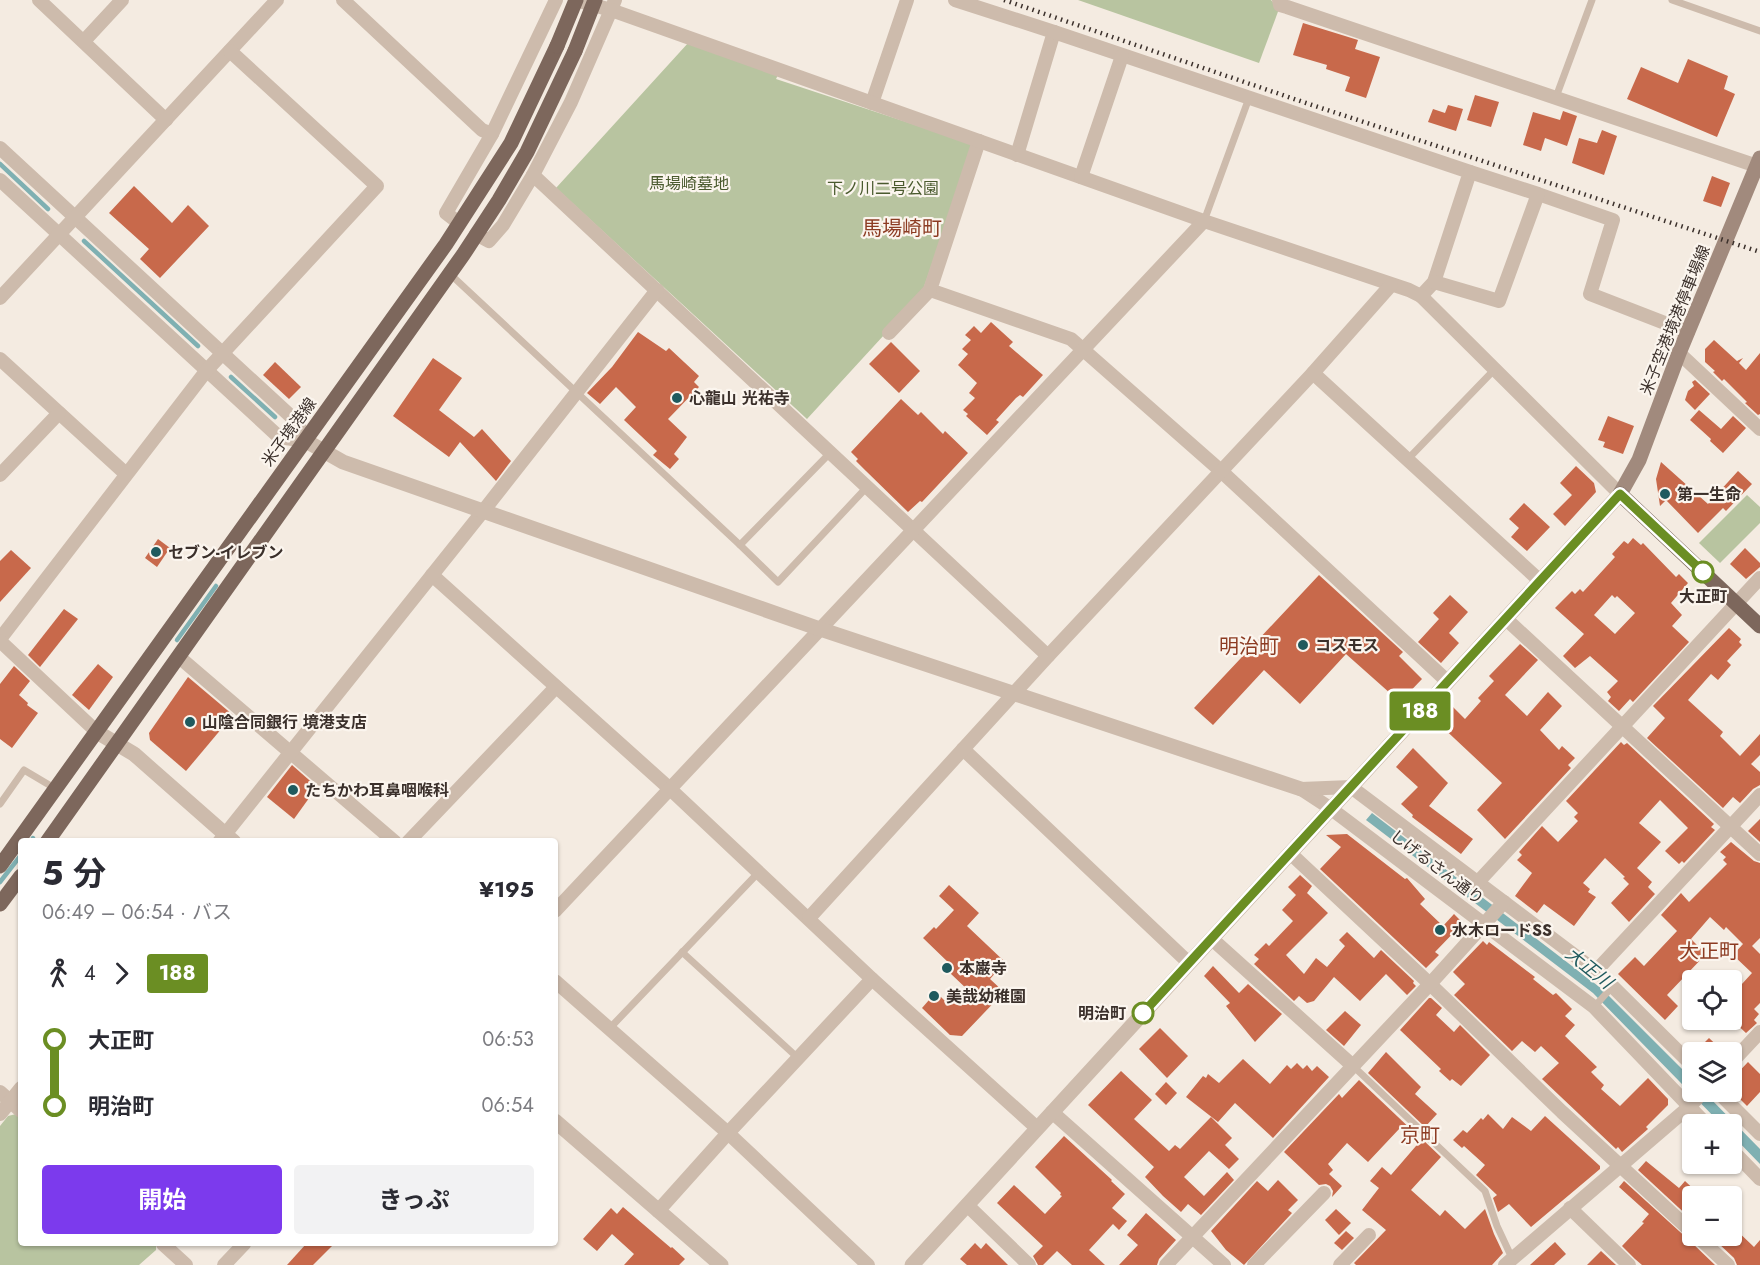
<!DOCTYPE html>
<html lang="ja">
<head>
<meta charset="utf-8">
<style>
  body { margin:0; font-family:Jost,"Noto Sans JP",sans-serif; background:#f2f2f3; color:#2b2b33; height:100vh; display:flex; flex-direction:column; font-size:22px; white-space:nowrap }
  * { box-sizing:border-box; margin:0 }
  p { font-size:20px; color:#7c7c81 }
  .icon { flex:none; width:33px; height:33px; fill:none; stroke:currentColor; stroke-width:2; stroke-linecap:round; stroke-linejoin:round }
  .map { position:relative; flex:1; overflow:hidden }
  .details { position:absolute; left:18px; top:838px; width:540px; height:408px; display:flex; flex-direction:column; background:#fff; border-radius:6px; box-shadow:0 2px 4px #0004 }
  .details>* { flex:none }
  .badge { padding:0 12px; border-radius:4px; font-size:21px; line-height:39px }
  .controls { position:absolute; left:1682px; top:970px; display:grid; gap:12px }
  .controls a { display:grid; place-items:center; width:60px; height:60px; border-radius:6px; background:#fff; box-shadow:0 2px 4px #0004; font-size:30px }
  .map>.badge { position:absolute; translate:-50% -50%; box-shadow:0 0 0 3px #fff }
  .legs { display:flex; align-items:center; gap:9px; height:66px; padding:0 24px; font-size:20px }
  .legs p { margin-inline-start:auto }
  .headline { display:flex; align-items:center; justify-content:space-between; height:102px; padding:0 24px }
  h1 { font-size:33px; font-weight:700; line-height:45px }
  .button { display:flex; gap:12px; margin-top:auto; padding:12px 24px }
  .button a { flex:1; height:69px; border-radius:6px; background:#7c3aed; color:#fff; font-size:24px; font-weight:700; line-height:69px; text-align:center }
  .button a+a { background:#f2f2f3; color:#2b2b33 }
  ul { padding:0 24px; list-style:none }
  li { display:flex; align-items:center; gap:21px; height:66px; font-size:22px }
  li i { display:grid; place-items:center; width:9px; height:100%; margin:0 8px; background:currentColor }
  li i::after { content:''; width:15px; height:15px; margin:-8px; border:4px solid; border-radius:50%; background:#fff }
  li p { margin-inline-start:auto }
  li:first-child i { background:linear-gradient(#0000 50%,currentColor 0) }
  li:last-child i { background:linear-gradient(currentColor 50%,#0000 0) }
  .map>svg:first-child { display:block }
  .green { fill:#b8c4a0 }
  .water { fill:#7fb0b2 }
  .lines { fill:none; stroke-linecap:round; stroke-linejoin:round }
  .stream { stroke:#7fb0b2; stroke-width:4.5 }
  .building { fill:#c8694b; fill-rule:evenodd }
  .service { stroke:#cdbbac; stroke-width:7 }
  .minor { stroke:#cdbbac; stroke-width:14 }
  .tertiary { stroke:#cdbbac; stroke-width:15 }
  .secondary { stroke:#a18a7d; stroke-width:15 }
  .primary { stroke:#7d675c; stroke-width:15 }
  .rail { stroke:#3b302b; stroke-width:4.5; stroke-dasharray:1.5 4.5; stroke-linecap:butt }
  .primary-bridge { stroke:#7d675c; stroke-width:15 }
  .line-1-casing { stroke:#fff; stroke-width:14 }
  .line-1 { stroke:#6b8e23; stroke-width:9 }
  .poi-dot { fill:#1f5a5e; stroke:#fbf5ee; stroke-width:2 }
  .stop-1-dot { fill:#fff; stroke:#6b8e23; stroke-width:3 }
  .labels { text-anchor:middle; dominant-baseline:central; stroke-width:4.5; stroke-linejoin:round; paint-order:stroke }
  .park-label { font-size:16px; fill:#4a5a2e; stroke:#fbf5ee }
  .street-label { font-size:16px; fill:#3b302b; stroke:#fbf5ee }
  .poi-label { font-size:16px; font-weight:bold; fill:#3b302b; stroke:#fbf5ee; text-anchor:start }
  .stop-label { font-size:16px; font-weight:bold; fill:#3b302b; stroke:#fbf5ee }
  .water-label { font-size:18px; font-style:italic; fill:#1f5a5e; stroke:#fbf5ee }
  .quarter-label { font-size:20px; fill:#8c3b22; stroke:#fbf5ee }
</style>
</head>
<body>
<div class="map">
<svg width="1760" height="1265" viewBox="0 0 1760 1265">
  <rect width="100%" height="100%" fill="#f4ebe1"/>
  <g class="green">
    <polygon points="1078,0 1271,0 1279,9 1259,63"/>
    <polygon points="689,42 778,75 776,79 973,144 924,287 884,335 807,419 556,188"/>
    <polygon points="1747,495 1760,507 1760,523 1720,563 1699,543"/>
    <polygon points="16,1114 21,1119 21,1244 156,1244 156,1250 139,1265 0,1265 0,1126 8,1116"/>
  </g>
  <polygon class="water" points="1372,813 1602,989 1692,1079 1692,1092 1704,1092 1760,1149 1760,1164 1731,1134 1731,1125 1722,1125 1593,993 1366,820"/>
  <g class="lines">
    <g class="stream">
      <polyline points="0,164 48,209"/>
      <polyline points="84,241 198,346"/>
      <polyline points="231,377 275,417"/>
      <polyline points="177,640 216,586"/>
      <polyline points="31,842 33,838"/>
      <polyline points="0,882 21,855"/>
    </g>
  </g>
  <g class="building">
    <polygon points="1303,23 1358,40 1355,49 1380,57 1366,98 1345,91 1350,77 1326,69 1327,65 1293,55"/>
    <polygon points="1688,59 1728,76 1724,89 1735,94 1717,137 1627,99 1641,67 1678,83"/>
    <polygon points="1475,95 1499,102 1491,127 1467,120"/>
    <polygon points="1448,105 1463,109 1456,131 1428,122 1433,109 1445,113"/>
    <polygon points="1563,111 1577,116 1567,146 1545,138 1541,151 1523,145 1533,112 1560,120"/>
    <polygon points="1602,130 1617,136 1604,175 1572,163 1579,138 1597,143"/>
    <polygon points="1712,176 1730,183 1721,207 1703,201"/>
    <polygon points="134,186 172,223 188,205 209,226 160,278 140,259 149,249 109,213"/>
    <polygon points="991,322 1013,342 1009,346 1043,375 1023,397 1020,395 1016,398 996,420 999,422 987,435 966,416 968,414 963,410 975,398 969,393 977,383 958,365 968,354 962,349 971,340 965,335 974,326 981,333"/>
    <polygon points="638,332 666,351 669,348 699,376 694,382 699,387 668,419 687,437 674,454 679,459 670,469 653,455 657,451 624,420 636,407 616,387 600,404 587,393 612,367"/>
    <polygon points="1714,340 1737,361 1743,358 1739,363 1746,370 1760,353 1760,414 1758,415 1745,403 1747,402 1724,379 1722,381 1713,372 1715,371 1705,362 1705,349"/>
    <polygon points="891,342 920,371 899,393 869,364"/>
    <polygon points="433,358 462,378 439,410 474,437 482,429 511,461 496,481 460,442 449,457 393,416"/>
    <polygon points="275,362 301,387 289,399 263,375"/>
    <polygon points="1695,380 1710,394 1695,410 1685,400 1688,391 1694,386 1692,382"/>
    <polygon points="901,399 918,415 921,412 943,434 945,431 968,453 922,502 920,501 908,512 866,471 856,461 858,459 851,452"/>
    <polygon points="1699,410 1721,429 1733,416 1746,428 1723,453 1710,441 1711,439 1690,420"/>
    <polygon points="1608,416 1634,426 1623,454 1603,447 1605,442 1598,440"/>
    <polygon points="1661,462 1708,504 1738,471 1752,484 1726,511 1723,508 1698,533 1666,500 1660,506 1656,479"/>
    <polygon points="1576,466 1594,483 1596,492 1565,526 1553,514 1572,495 1560,483"/>
    <polygon points="1524,503 1550,527 1527,551 1511,537 1519,528 1509,519"/>
    <path d="M1633,538L1641,545L1643,543L1676,577L1679,574L1688,583L1671,603L1682,615L1672,626L1689,642L1633,702L1630,699L1619,711L1608,701L1611,697L1607,692L1618,681L1590,656L1575,668L1563,656L1584,634L1555,608L1572,591L1575,594L1580,589L1583,592L1615,557L1612,554L1624,541L1628,544ZM1612,595L1615,598L1617,596L1635,613L1615,634L1594,615Z"/>
    <polygon points="158,539 170,548 157,567 145,558"/>
    <polygon points="1745,548 1760,563 1760,567 1746,579 1730,564"/>
    <polygon points="11,550 31,568 0,602 0,561"/>
    <polygon points="1319,575 1403,652 1399,656 1422,679 1400,702 1346,654 1300,704 1264,670 1213,725 1194,708"/>
    <polygon points="1450,595 1468,612 1449,633 1459,643 1441,663 1418,642 1439,619 1433,613"/>
    <polygon points="64,609 78,619 40,667 28,655"/>
    <polygon points="1729,628 1741,639 1739,642 1742,645 1727,661 1731,665 1718,680 1711,674 1688,700 1723,732 1720,736 1740,756 1760,734 1760,755 1751,764 1760,772 1760,785 1753,789 1740,803 1733,797 1723,808 1647,738 1665,718 1653,706"/>
    <polygon points="1520,644 1538,660 1505,695 1527,716 1548,692 1562,706 1540,730 1559,750 1562,746 1575,758 1568,765 1571,768 1505,839 1477,810 1502,783 1438,723 1453,707 1465,719 1481,701 1478,698 1494,681 1489,676"/>
    <polygon points="98,664 113,677 89,710 72,695"/>
    <polygon points="14,666 30,681 19,695 28,703 27,705 38,713 12,748 0,739 0,684"/>
    <polygon points="188,677 233,715 186,771 150,740 149,733"/>
    <polygon points="1621,742 1624,745 1627,743 1714,824 1711,827 1715,830 1684,863 1682,861 1679,864 1665,851 1688,828 1660,800 1639,823 1661,842 1637,868 1652,882 1648,887 1655,894 1629,922 1611,903 1629,884 1623,878 1625,877 1605,858 1583,883 1590,889 1588,892 1596,897 1574,926 1544,904 1537,913 1515,896 1532,873 1517,860 1522,855 1519,852 1542,826 1558,842 1578,821 1574,817 1578,813 1566,801"/>
    <polygon points="1413,748 1448,783 1429,806 1473,839 1461,854 1412,817 1413,815 1401,804 1418,787 1396,767"/>
    <polygon points="292,765 317,787 294,819 267,797"/>
    <polygon points="1760,819 1760,842 1748,831"/>
    <polygon points="1347,834 1405,879 1407,878 1425,899 1420,904 1443,926 1454,914 1463,923 1435,952 1439,955 1426,968 1320,869 1341,847 1326,835"/>
    <polygon points="1731,842 1754,861 1760,863 1760,938 1752,946 1760,954 1760,1003 1754,1009 1759,1014 1754,1020 1757,1023 1746,1033 1731,1019 1731,996 1752,973 1733,955 1743,944 1726,927 1724,930 1710,917 1691,939 1706,954 1667,995 1678,1006 1665,1020 1618,974 1635,957 1644,966 1677,931 1661,915 1681,893 1689,902 1727,864 1723,860 1726,857 1720,852"/>
    <polygon points="1300,875 1312,886 1307,893 1328,913 1286,955 1304,974 1316,958 1327,967 1345,946 1339,940 1347,932 1374,958 1381,950 1414,981 1413,983 1416,986 1407,995 1386,974 1360,1001 1334,977 1314,1001 1307,1003 1299,996 1294,1001 1254,964 1259,959 1254,955 1266,943 1269,946 1293,921 1282,910 1296,895 1288,887"/>
    <polygon points="949,885 979,913 967,926 1005,962 990,979 1004,992 962,1036 950,1035 922,1008 936,992 945,1001 970,992 950,973 954,969 951,965 923,938 934,927 936,929 954,910 939,896"/>
    <polygon points="1483,941 1487,945 1489,942 1535,977 1533,979 1553,995 1556,993 1572,1009 1565,1016 1575,1025 1565,1036 1597,1067 1591,1072 1604,1085 1601,1089 1620,1106 1648,1078 1668,1099 1668,1105 1646,1127 1648,1129 1622,1152 1618,1147 1616,1149 1542,1079 1559,1063 1541,1046 1535,1052 1522,1041 1512,1051 1454,995 1465,984 1453,972"/>
    <polygon points="1213,966 1239,993 1248,984 1282,1014 1255,1042 1226,1006 1230,1003 1204,976"/>
    <polygon points="1429,998 1431,998 1442,1008 1436,1015 1454,1032 1460,1025 1490,1055 1461,1086 1452,1079 1450,1081 1439,1071 1441,1069 1400,1030"/>
    <polygon points="1345,1011 1361,1025 1344,1046 1326,1030"/>
    <polygon points="1160,1028 1188,1056 1167,1078 1139,1049"/>
    <polygon points="1709,1038 1725,1053 1694,1053"/>
    <polygon points="1386,1052 1421,1087 1415,1094 1437,1114 1425,1127 1368,1073"/>
    <polygon points="1243,1059 1270,1084 1287,1065 1291,1069 1297,1063 1303,1069 1307,1065 1312,1071 1317,1066 1329,1077 1273,1138 1235,1103 1218,1122 1186,1097 1203,1076 1206,1078 1208,1074 1219,1083"/>
    <polygon points="1748,1062 1760,1074 1760,1092 1747,1106 1731,1090 1736,1085 1731,1080"/>
    <polygon points="1121,1071 1152,1100 1134,1119 1169,1151 1175,1145 1180,1149 1211,1117 1232,1138 1225,1145 1239,1159 1229,1169 1209,1151 1184,1177 1204,1196 1227,1172 1234,1180 1201,1215 1188,1204 1181,1212 1163,1196 1145,1177 1154,1167 1088,1105"/>
    <polygon points="1359,1080 1417,1135 1412,1140 1400,1128 1368,1162 1347,1143 1328,1164 1333,1170 1329,1174 1342,1186 1332,1197 1333,1191 1330,1186 1326,1184 1319,1185 1284,1152 1339,1094 1342,1098"/>
    <polygon points="1166,1082 1177,1093 1166,1105 1155,1094"/>
    <polygon points="1488,1114 1503,1129 1512,1117 1531,1131 1545,1116 1600,1166 1600,1169 1531,1227 1509,1204 1498,1212 1493,1198 1497,1195 1476,1175 1485,1165 1464,1146 1462,1148 1453,1140 1463,1130 1467,1133 1481,1118 1483,1120"/>
    <polygon points="1064,1136 1112,1180 1111,1181 1125,1194 1112,1208 1127,1221 1119,1230 1113,1224 1089,1250 1105,1265 1072,1265 1057,1251 1043,1265 1038,1265 1033,1256 1043,1246 997,1203 1014,1185 1045,1214 1062,1196 1060,1195 1061,1193 1035,1167"/>
    <polygon points="1422,1139 1441,1157 1411,1190 1440,1216 1445,1210 1465,1229 1485,1209 1494,1234 1503,1253 1492,1265 1356,1265 1354,1263 1386,1230 1362,1210 1379,1188 1370,1181 1382,1167 1391,1175"/>
    <polygon points="1646,1161 1679,1188 1685,1181 1702,1197 1692,1197 1692,1220 1638,1170"/>
    <polygon points="1278,1180 1298,1200 1288,1210 1292,1213 1244,1265 1226,1250 1211,1231 1257,1181 1268,1191"/>
    <polygon points="1624,1181 1690,1241 1715,1265 1642,1265 1635,1259 1622,1246 1644,1223 1642,1222 1649,1214 1619,1187"/>
    <polygon points="623,1207 671,1248 672,1247 685,1259 679,1265 624,1265 634,1254 612,1234 597,1251 583,1239 611,1208 617,1214"/>
    <polygon points="1336,1209 1351,1223 1339,1235 1325,1220"/>
    <polygon points="1146,1213 1176,1240 1159,1259 1157,1265 1119,1265 1138,1245 1127,1235"/>
    <polygon points="1731,1225 1754,1247 1760,1240 1760,1265 1737,1265 1734,1258 1717,1242 1723,1236 1731,1236"/>
    <polygon points="1346,1231 1354,1238 1342,1250 1334,1243"/>
    <polygon points="1555,1242 1566,1254 1554,1265 1530,1265"/>
    <polygon points="975,1243 981,1249 986,1243 1008,1265 967,1265 960,1259"/>
    <polygon points="306,1244 334,1244 313,1265 287,1265"/>
    <polygon points="1601,1251 1616,1265 1587,1265"/>
  </g>
  <g class="lines">
    <g class="service">
      <polyline points="1672,0 1760,31"/>
      <polyline points="1556,97 1592,0"/>
      <polyline points="1204,221 1249,98"/>
      <polyline points="450,274 740,545"/>
      <polyline points="830,453 740,545 778,582 867,487"/>
      <polyline points="1407,460 1495,369"/>
      <polyline points="0,804 24,770 56,789"/>
      <polyline points="682,952 798,1058"/>
      <polyline points="1594,1007 1613,986"/>
      <polyline points="609,1029 758,873"/>
      <polyline points="1353,1066 1485,1191 1497,1226 1512,1258"/>
    </g>
    <g class="minor">
      <polyline points="39,0 166,120"/>
      <polyline points="343,0 482,130 492,134"/>
      <polyline points="576,0 611,10 615,0"/>
      <polyline points="955,0 1054,32 1017,155"/>
      <polyline points="1279,0 1280,5 1287,7 1757,166"/>
      <polyline points="1054,32 1470,172 1434,282 1421,296"/>
      <polyline points="84,41 122,0"/>
      <polyline points="872,103 907,0"/>
      <polyline points="979,141 930,290 1071,339 1221,471 1447,681"/>
      <polyline points="0,148 297,422 306,441"/>
      <polyline points="533,175 571,102 611,10 1204,221 1409,290 1421,296 1620,494"/>
      <polyline points="1081,177 1122,56"/>
      <polyline points="0,180 279,437 306,441"/>
      <polyline points="1538,194 1613,220 1590,294 1688,332"/>
      <polyline points="459,223 446,213 492,134 556,0"/>
      <polyline points="476,234 489,241 503,225 533,175 1048,656"/>
      <polyline points="1434,282 1499,301 1538,194 1470,172"/>
      <polyline points="0,298 277,0"/>
      <polyline points="889,333 930,290"/>
      <polyline points="1679,353 1760,429"/>
      <polyline points="0,359 126,474"/>
      <polyline points="1313,373 1539,580"/>
      <polyline points="0,475 59,413"/>
      <polyline points="432,575 669,788 872,979 1037,1128"/>
      <polyline points="1505,618 1760,854"/>
      <polyline points="0,639 207,370 377,186 230,51"/>
      <polyline points="0,641 97,732"/>
      <polyline points="179,657 395,842"/>
      <polyline points="963,749 1189,963"/>
      <polyline points="1301,789 1330,808 1594,1007 1707,1125"/>
      <polyline points="1301,789 1351,787 1602,976 1692,1065"/>
      <polyline points="219,842 484,510 657,290"/>
      <polyline points="408,842 556,687"/>
      <polyline points="1290,853 1430,984 1562,1112 1692,1232"/>
      <polyline points="1478,882 1760,578"/>
      <polyline points="555,911 1204,221"/>
      <polyline points="809,918 1048,656 1313,373 1391,285"/>
      <polyline points="1212,939 1353,1066"/>
      <polyline points="1596,971 1760,795"/>
      <polyline points="555,981 728,1133 868,1265"/>
      <polyline points="1731,1063 1760,1032"/>
      <polyline points="0,1092 21,1111"/>
      <polyline points="1718,1092 1760,1134"/>
      <polyline points="1052,1112 1224,1265"/>
      <polyline points="0,1114 21,1088"/>
      <polyline points="1731,1149 1760,1179"/>
      <polyline points="967,1205 1029,1265"/>
      <polyline points="1570,1208 1629,1265"/>
      <polyline points="658,1211 728,1133 872,979"/>
      <polyline points="1697,1236 1728,1265"/>
      <polyline points="163,1244 186,1265"/>
      <polyline points="224,1265 244,1244"/>
      <polyline points="1166,1265 1430,984 1504,902"/>
      <polyline points="1254,1265 1324,1193"/>
      <polyline points="1340,1265 1369,1235"/>
      <polyline points="1505,1265 1689,1107 1703,1092"/>
    </g>
    <g class="tertiary">
      <polyline points="306,441 343,462 820,629 1301,789"/>
      <polyline points="97,732 134,754 234,842"/>
      <polyline points="555,1121 721,1265"/>
      <polyline points="912,1265 1620,494"/>
    </g>
    <polyline class="secondary" points="1620,494 1639,460 1679,353 1760,158"/>
    <g class="primary">
      <polyline points="1620,494 1760,626"/>
      <polyline points="47,842 463,255 499,200 527,152 575,51"/>
      <polyline points="0,866 446,244 511,143 557,46"/>
      <polyline points="0,904 21,876"/>
    </g>
    <polyline class="rail" points="1004,0 1306,103 1760,252"/>
    <g class="primary-bridge">
      <polyline points="557,46 576,0"/>
      <polyline points="575,51 595,0"/>
    </g>
  </g>
  <g class="lines">
    <defs>
      <polyline id="line-1" points="1143,1013 1620,494 1703,572"/>
    </defs>
    <use href="#line-1" class="line-1-casing"/>
    <use href="#line-1" class="line-1"/>
  </g>
  <g class="poi-dot">
    <circle cx="677" cy="398" r="6"/>
    <circle cx="1665" cy="494" r="6"/>
    <circle cx="156" cy="552" r="6"/>
    <circle cx="1303" cy="645" r="6"/>
    <circle cx="190" cy="722" r="6"/>
    <circle cx="293" cy="790" r="6"/>
    <circle cx="1440" cy="930" r="6"/>
    <circle cx="947" cy="968" r="6"/>
    <circle cx="934" cy="996" r="6"/>
  </g>
  <g class="stop-1-dot">
    <circle cx="1703" cy="572" r="10"/>
    <circle cx="1143" cy="1013" r="10"/>
  </g>
  <g class="labels">
    <g class="park-label">
      <text x="689" y="183">馬場崎墓地</text>
      <text x="883" y="188">下ノ川二号公園</text>
    </g>
    <g class="street-label">
      <text transform="translate(1675 320) rotate(-68)">米子空港境港停車場線</text>
      <text transform="translate(289 432) rotate(-54)">米子境港線</text>
      <text transform="translate(1437 867) rotate(37)">しげるさん通り</text>
    </g>
    <g class="poi-label">
      <text x="689" y="398">心龍山 光祐寺</text>
      <text x="1677" y="494">第一生命</text>
      <text x="168" y="552">セブン-イレブン</text>
      <text x="1315" y="645">コスモス</text>
      <text x="202" y="722">山陰合同銀行 境港支店</text>
      <text x="305" y="790">たちかわ耳鼻咽喉科</text>
      <text x="1452" y="930">水木ロードSS</text>
      <text x="959" y="968">本巌寺</text>
      <text x="946" y="996">美哉幼稚園</text>
    </g>
    <g class="stop-label">
      <text x="1703" y="596">大正町</text>
      <text x="1126" y="1013" text-anchor="end">明治町</text>
    </g>
    <g class="water-label">
      <text transform="translate(1589 968) rotate(39)">大正川</text>
    </g>
    <g class="quarter-label">
      <text x="902" y="228">馬場崎町</text>
      <text x="1249" y="646">明治町</text>
      <text x="1709" y="951">大正町</text>
      <text x="1420" y="1135">京町</text>
    </g>
  </g>
</svg>
<div class="controls">
<a><svg class="icon" aria-label="locate" viewBox="0 0 24 24"><circle cx="12" cy="12" r="6"/><path d="M12 2v4M12 18v4M2 12h4M18 12h4"/></svg></a>
<a><svg class="icon" aria-label="layers" viewBox="0 0 24 24"><path d="M12 4l9 5-9 5-9-5zM3 14l9 5 9-5"/></svg></a>
<a>+</a>
<a>−</a>
</div>
<b class="badge" style="left:1420px;top:711px;background:#6b8e23;color:#fff">188</b>
<section class="details">
<div class="headline"><div><h1>5 分</h1><p>06:49 – 06:54 · バス</p></div><b>¥195</b></div>
<div class="legs"><svg class="icon" aria-label="walk" viewBox="0 0 24 24"><circle cx="13" cy="4" r="2"/><path d="M13 8l-2 6 4 7M11 14l-3 7M7 12l3-4h3l4 4"/></svg>4<svg class="icon" aria-label="forward" viewBox="0 0 24 24"><path d="M9 5l7 7-7 7"/></svg><b class="badge" style="background:#6b8e23;color:#fff">188</b></div>
<ul>
<li><i style="color:#6b8e23"></i><b>大正町</b><p>06:53</p></li>
<li><i style="color:#6b8e23"></i><b>明治町</b><p>06:54</p></li>
</ul>
<div class="button"><a>開始</a><a>きっぷ</a></div>
</section>
</div>
</body>
</html>
